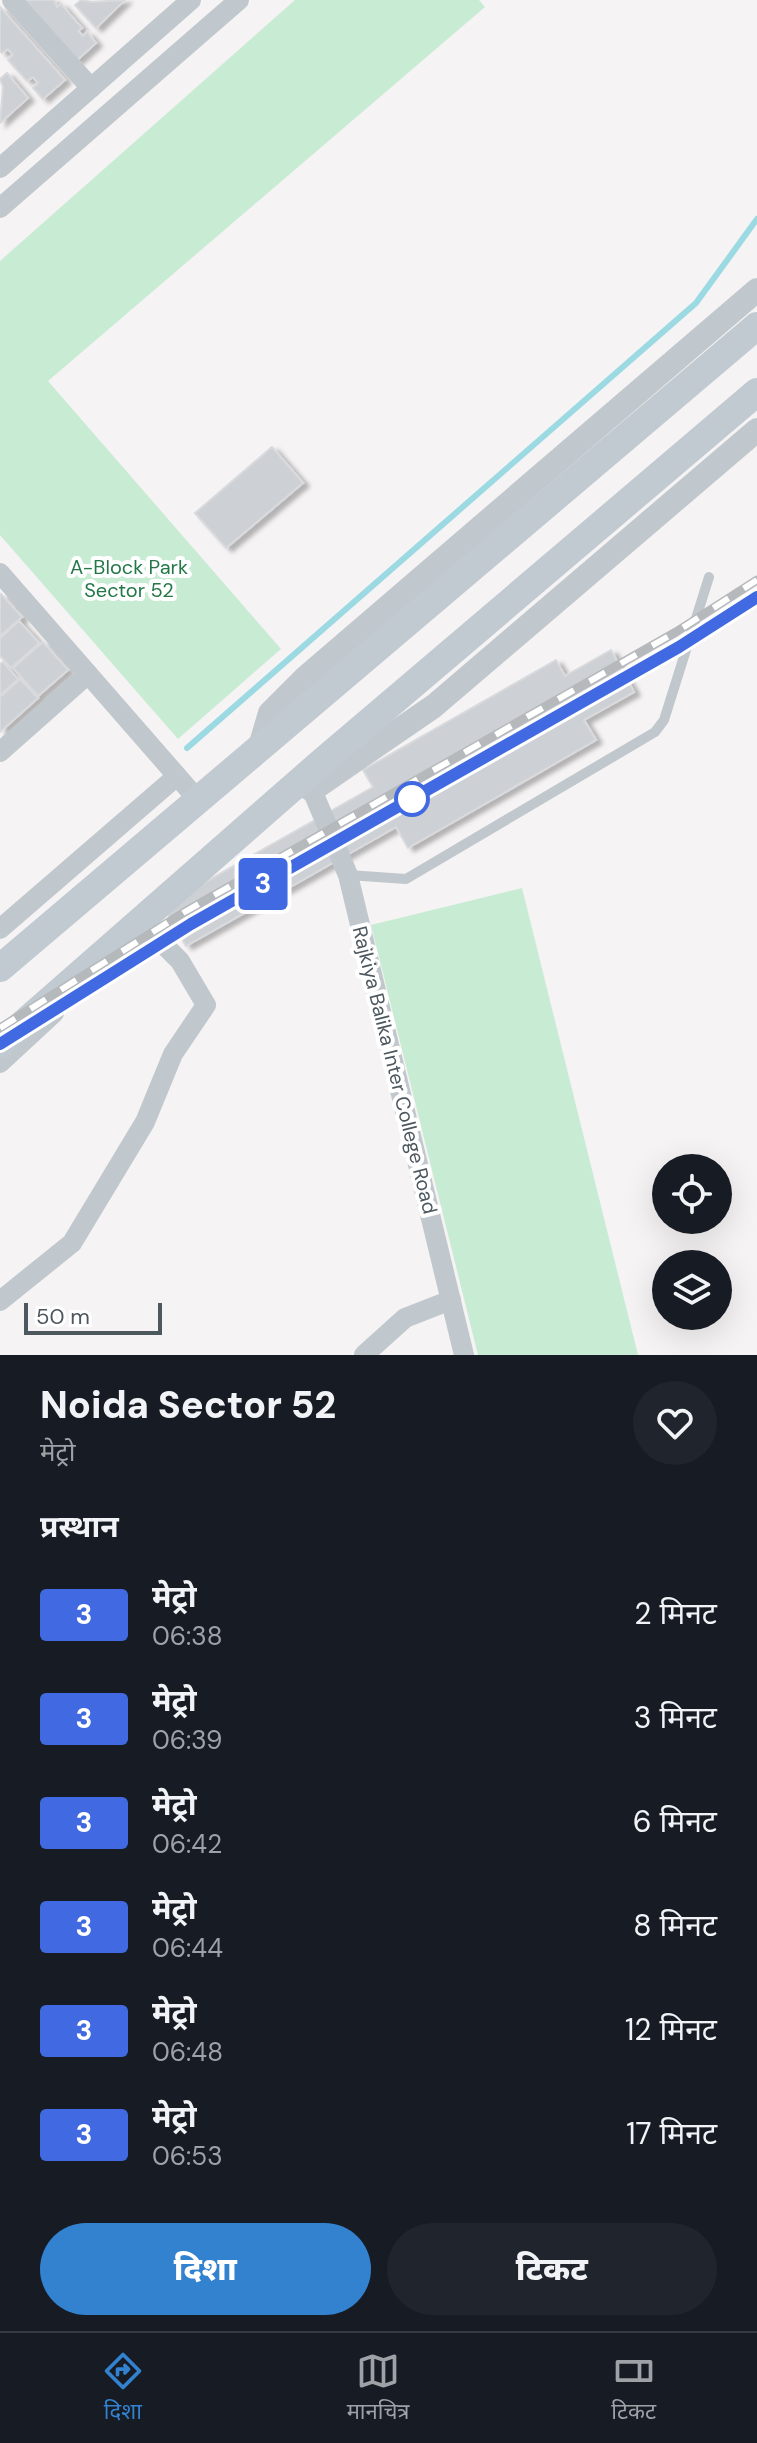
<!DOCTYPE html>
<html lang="hi">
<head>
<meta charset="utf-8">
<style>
  body { margin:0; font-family:"DM Sans","Noto Sans Devanagari",sans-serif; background:#20242c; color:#f1f3f6; height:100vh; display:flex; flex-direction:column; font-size:30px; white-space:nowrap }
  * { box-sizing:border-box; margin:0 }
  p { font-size:26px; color:#9ea1a6 }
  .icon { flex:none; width:44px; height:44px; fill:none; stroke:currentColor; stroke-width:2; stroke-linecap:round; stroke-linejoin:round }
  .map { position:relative; height:1355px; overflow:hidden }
  .sheet { display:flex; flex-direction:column; background:#171b24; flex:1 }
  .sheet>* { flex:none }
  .badge { padding:0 16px; border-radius:6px; font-size:28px; line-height:52px }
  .tools { position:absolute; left:652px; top:1154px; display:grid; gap:16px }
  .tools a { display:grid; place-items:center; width:80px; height:80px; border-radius:50%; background:#171b24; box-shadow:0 8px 32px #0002; font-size:40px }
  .scale { position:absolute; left:24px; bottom:20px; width:138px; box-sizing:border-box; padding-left:8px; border:4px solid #4d575e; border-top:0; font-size:22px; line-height:28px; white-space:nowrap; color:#4d575e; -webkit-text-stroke:6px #fff; paint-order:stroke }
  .map>.badge { position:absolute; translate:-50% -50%; box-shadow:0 0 0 4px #fff }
  h2 { padding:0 40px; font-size:30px; line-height:72px }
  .round { display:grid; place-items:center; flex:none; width:84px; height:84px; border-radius:42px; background:#20242c }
  .summary { display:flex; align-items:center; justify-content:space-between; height:136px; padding:0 40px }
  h1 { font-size:38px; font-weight:800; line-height:60px }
  .cta { display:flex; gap:16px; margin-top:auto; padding:16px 40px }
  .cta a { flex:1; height:92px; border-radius:48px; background:#3282cf; color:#fff; font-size:32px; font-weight:800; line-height:92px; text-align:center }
  .cta a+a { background:#20242c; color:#f1f3f6 }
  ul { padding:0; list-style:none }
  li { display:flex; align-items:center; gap:24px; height:104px; padding:0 40px }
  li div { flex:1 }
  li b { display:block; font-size:30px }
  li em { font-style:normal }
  li .badge { min-width:88px; font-weight:700; text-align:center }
  .tab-bar { display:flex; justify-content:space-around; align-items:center; height:112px; border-top:2px solid #363941; background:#171b24; font-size:22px; color:#9ea1a6 }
  .tab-bar a { display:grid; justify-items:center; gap:4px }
  .tab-bar .active { color:#3282cf }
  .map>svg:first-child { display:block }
  .green { fill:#c8ebd3 }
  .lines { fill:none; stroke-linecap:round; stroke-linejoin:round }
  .stream { stroke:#9bd9e3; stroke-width:6 }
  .building { fill:#cdd0d4; stroke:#d8dadd; stroke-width:2; filter:url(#shadow) }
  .service { stroke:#c1c8cd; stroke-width:10 }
  .minor { stroke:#c1c8cd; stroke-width:20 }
  .tertiary { stroke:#c1c8cd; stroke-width:24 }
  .secondary { stroke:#c1cad1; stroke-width:28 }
  .rail-casing { stroke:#b6b9bc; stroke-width:9 }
  .rail { stroke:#fff; stroke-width:6; stroke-dasharray:18; stroke-linecap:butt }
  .line-casing { stroke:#fff; stroke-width:18 }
  .line { stroke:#4169e1; stroke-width:12 }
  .stop-dot { fill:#fff; stroke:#4169e1; stroke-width:4 }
  .labels { text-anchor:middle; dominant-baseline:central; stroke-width:8; stroke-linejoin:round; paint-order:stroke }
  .park-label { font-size:20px; fill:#247848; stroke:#fff }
  .street-label { font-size:20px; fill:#4d575e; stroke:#fff }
</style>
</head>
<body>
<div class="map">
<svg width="757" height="1355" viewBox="0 0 757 1355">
  <defs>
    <filter id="shadow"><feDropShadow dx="6" dy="3.5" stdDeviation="2" flood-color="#0004"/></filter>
  </defs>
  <rect width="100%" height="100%" fill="#f5f3f3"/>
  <g class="green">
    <polygon points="295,0 479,0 485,7 48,381 281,649 178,739 0,535 0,261"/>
    <polygon points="522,888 638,1355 478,1355 371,925"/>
  </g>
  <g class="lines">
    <polyline class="stream" points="187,748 696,303 757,219"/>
  </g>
  <g class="building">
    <polygon points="20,0 54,0 57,7 61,4 82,28 78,31 83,36 87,32 96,43 76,61"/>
    <polygon points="81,0 92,2 125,0 96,28 75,5"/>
    <polygon points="0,7 65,80 43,99 33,88 38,83 33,77 27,81 8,60 13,55 8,49 2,53 0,51"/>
    <polygon points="7,73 28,98 0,123 3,87 0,79"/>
    <polygon points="272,447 303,483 226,548 195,513"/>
    <polygon points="1,594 22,617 0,636 0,595"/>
    <polygon points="19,621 39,643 11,668 0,656 0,638"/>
    <polygon points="43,642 68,670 38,696 13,668"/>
    <polygon points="611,650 634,692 584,720 596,740 408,848 396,827 186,946 163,906 373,787 363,770 556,660 565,676"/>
    <polygon points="3,662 18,679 0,695 0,664"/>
    <polygon points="20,679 38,698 0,732 0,697"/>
  </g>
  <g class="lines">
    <polyline class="service" points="348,875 406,879 655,732 664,720 709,577"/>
    <g class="minor">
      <polyline points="12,0 91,88"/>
      <polyline points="0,168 191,0"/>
      <polyline points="0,208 239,0"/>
      <polyline points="0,573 198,800"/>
      <polyline points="0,752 88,674"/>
      <polyline points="312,790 348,875 464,1355"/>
      <polyline points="0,929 177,776"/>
      <polyline points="0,1063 54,1013"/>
      <polyline points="0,1301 72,1243 145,1122 173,1054 206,1005 180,961 149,930"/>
      <polyline points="364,1355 405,1318 451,1300"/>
    </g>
    <g class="tertiary">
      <polyline points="260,747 270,713 306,677 757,290"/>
      <polyline points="299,782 312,790 434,706 757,430"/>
    </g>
    <g class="secondary">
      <polyline points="0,968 757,326"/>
      <polyline points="0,1044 323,761 757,392"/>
    </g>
    <defs>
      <g id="rail">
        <polyline points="0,1028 183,913 676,632 757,580"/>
        <polyline points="0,1044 191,924 679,647 757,597"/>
      </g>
    </defs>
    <use href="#rail" class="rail-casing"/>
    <use href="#rail" class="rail"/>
  </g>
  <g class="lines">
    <defs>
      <polyline id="line" points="0,1044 191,924 679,647 757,597"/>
    </defs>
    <use href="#line" class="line-casing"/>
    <use href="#line" class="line"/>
  </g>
  <circle class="stop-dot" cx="412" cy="799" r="16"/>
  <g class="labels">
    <g class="park-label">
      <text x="129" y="567">A-Block Park<tspan x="129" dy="23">Sector 52</tspan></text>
    </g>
    <g class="street-label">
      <text transform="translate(395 1070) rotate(76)">Rajkiya Balika Inter College Road</text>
    </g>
  </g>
</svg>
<div class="tools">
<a><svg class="icon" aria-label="locate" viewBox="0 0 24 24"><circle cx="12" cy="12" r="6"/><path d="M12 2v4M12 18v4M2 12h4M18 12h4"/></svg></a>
<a><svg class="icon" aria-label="layers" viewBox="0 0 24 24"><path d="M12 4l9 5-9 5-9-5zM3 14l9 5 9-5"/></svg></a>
</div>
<div class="scale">50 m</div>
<b class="badge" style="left:263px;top:884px;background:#4169e1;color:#fff">3</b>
</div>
<section class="sheet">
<div class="summary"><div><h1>Noida Sector 52</h1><p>मेट्रो</p></div><a class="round"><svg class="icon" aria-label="heart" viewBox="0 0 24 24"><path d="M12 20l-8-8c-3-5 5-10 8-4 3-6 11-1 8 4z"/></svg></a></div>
<h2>प्रस्थान</h2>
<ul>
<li><span class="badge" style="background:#4169e1;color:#fff">3</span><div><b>मेट्रो</b><p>06:38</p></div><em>2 मिनट</em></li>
<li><span class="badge" style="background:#4169e1;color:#fff">3</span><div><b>मेट्रो</b><p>06:39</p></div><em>3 मिनट</em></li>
<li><span class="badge" style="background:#4169e1;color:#fff">3</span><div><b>मेट्रो</b><p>06:42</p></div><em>6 मिनट</em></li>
<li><span class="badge" style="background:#4169e1;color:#fff">3</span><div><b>मेट्रो</b><p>06:44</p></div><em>8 मिनट</em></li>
<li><span class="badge" style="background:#4169e1;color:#fff">3</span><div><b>मेट्रो</b><p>06:48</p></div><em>12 मिनट</em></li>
<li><span class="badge" style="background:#4169e1;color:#fff">3</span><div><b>मेट्रो</b><p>06:53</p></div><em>17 मिनट</em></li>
</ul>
<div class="cta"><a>दिशा</a><a>टिकट</a></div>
</section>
<nav class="tab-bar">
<a class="active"><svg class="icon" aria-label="directions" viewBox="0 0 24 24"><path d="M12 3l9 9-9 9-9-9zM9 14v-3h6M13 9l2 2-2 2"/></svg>दिशा</a>
<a><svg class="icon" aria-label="map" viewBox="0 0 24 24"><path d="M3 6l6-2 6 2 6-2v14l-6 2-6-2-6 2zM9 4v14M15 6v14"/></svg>मानचित्र</a>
<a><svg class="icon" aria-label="tickets" viewBox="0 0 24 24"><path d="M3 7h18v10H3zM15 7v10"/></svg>टिकट</a>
</nav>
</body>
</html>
